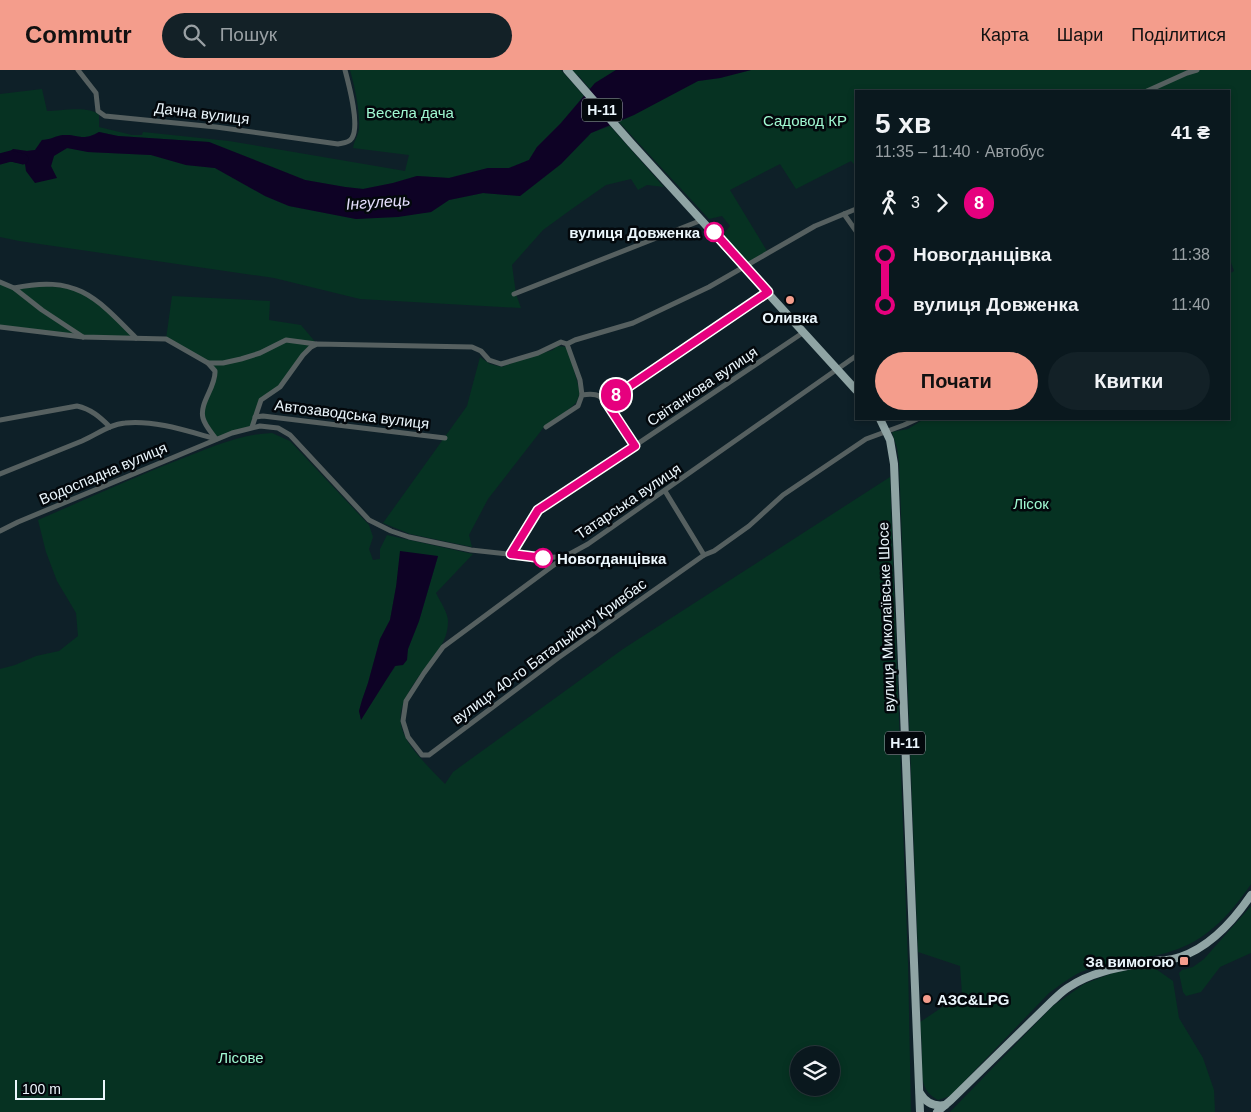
<!DOCTYPE html>
<html lang="uk">
<head>
<meta charset="utf-8">
<style>
  body { margin:0; font-family:Helvetica,sans-serif; background:#132127; color:#f1f3f6; height:100vh; display:flex; flex-direction:column; font-size:19px; white-space:nowrap }
  * { box-sizing:border-box; margin:0 }
  p { font-size:16px; color:#99a0a4 }
  .icon { flex:none; width:28px; height:28px; fill:none; stroke:currentColor; stroke-width:2; stroke-linecap:round; stroke-linejoin:round }
  .map { position:relative; flex:1; overflow:hidden }
  .sheet { position:absolute; left:855px; top:20px; width:375px; height:330px; display:flex; flex-direction:column; background:#0a181e; border-radius:0px; box-shadow:0 2px 8px #0003,0 0 0 1px #2a373c }
  .sheet>* { flex:none }
  .badge { padding:0 10px; border-radius:16px; font-size:18px; line-height:32px }
  .controls { position:absolute; left:790px; top:976px; display:grid; gap:10px }
  .controls a { display:grid; place-items:center; width:50px; height:50px; border-radius:50%; background:#0a181e; box-shadow:0 2px 8px #0003,0 0 0 1px #2a373c; font-size:25px }
  .scale { position:absolute; left:15px; bottom:12px; width:90px; box-sizing:border-box; padding-left:5px; border:2px solid #ebf6fc; border-top:0; font-size:14px; line-height:18px; white-space:nowrap; color:#ebf6fc; -webkit-text-stroke:4px #03080c; paint-order:stroke }
  .map>.badge { position:absolute; translate:-50% -50%; box-shadow:0 0 0 2px #fff }
  .legs { display:flex; align-items:center; gap:8px; height:55px; padding:0 20px; font-size:16px }
  .legs p { margin-inline-start:auto }
  .head { display:flex; align-items:center; justify-content:space-between; height:85px; padding:0 20px }
  h1 { font-size:28px; font-weight:700; line-height:38px }
  .action { display:flex; gap:10px; margin-top:auto; padding:10px 20px }
  .action a { flex:1; height:58px; border-radius:30px; background:#f49d8c; color:#111; font-size:20px; font-weight:700; line-height:58px; text-align:center }
  .action a+a { background:#132127; color:#f1f3f6 }
  ul { padding:0 20px; list-style:none }
  li { display:flex; align-items:center; gap:18px; height:50px; font-size:19px }
  li i { display:grid; place-items:center; width:8px; height:100%; margin:0 6px; background:currentColor }
  li i::after { content:''; width:12px; height:12px; margin:-6px; border:4px solid; border-radius:50%; background:#0a181e }
  li p { margin-inline-start:auto }
  li:first-child i { background:linear-gradient(#0000 50%,currentColor 0) }
  li:last-child i { background:linear-gradient(currentColor 50%,#0000 0) }
  header { display:flex; align-items:center; gap:30px; box-sizing:border-box; height:70px; padding:0 25px; background:#f49d8c; color:#111 }
  header strong { font-size:24px }
  nav { display:flex; gap:28px; margin-inline-start:auto; font-size:18px }
  .search { width:350px; height:45px; background:#132127; display:flex; align-items:center; gap:12px; box-sizing:border-box; padding:0 18px; border-radius:28px; color:#99a0a4; font-size:19px }
  .map>svg:first-child { display:block }
  .green { fill:#063222; fill-rule:evenodd }
  .water { fill:#0e0225 }
  .lines { fill:none; stroke-linecap:round; stroke-linejoin:round }
  .river { stroke:#0e0225; stroke-width:11 }
  .minor { stroke:#566060; stroke-width:5 }
  .primary { stroke:#8fa4a4; stroke-width:8 }
  .line-1-casing { stroke:#fff; stroke-width:11 }
  .line-1 { stroke:#e6007e; stroke-width:8 }
  .stop-1-dot { fill:#fff; stroke:#e6007e; stroke-width:2.5 }
  .poi-dot { fill:#f49d8c; stroke:#03080c; stroke-width:2 }
  .labels { text-anchor:middle; dominant-baseline:central; stroke-width:5; stroke-linejoin:round; paint-order:stroke }
  .shield { fill:#03080c; stroke:#a5afb4; stroke-width:1 }
  .shield-label { font-size:14px; font-weight:bold; fill:#ebf6fc }
  .park-label { font-size:15px; fill:#a0f9d2; stroke:#03080c }
  .street-label { font-size:15px; fill:#ebf6fc; stroke:#03080c }
  .stop-label { font-size:15px; font-weight:bold; fill:#ebf6fc; stroke:#03080c; text-anchor:end }
  .poi-label { font-size:15px; font-weight:bold; fill:#ebf6fc; stroke:#03080c }
  .water-label { font-size:16px; font-style:italic; fill:#e3ddfb; stroke:#03080c }
</style>
</head>
<body>
<header>
<strong>Commutr</strong>
<div class="search"><svg class="icon" aria-label="search" viewBox="0 0 24 24"><circle cx="10" cy="10" r="6"/><path d="M15 15l6 6"/></svg>Пошук</div>
<nav><a>Карта</a><a>Шари</a><a>Поділитися</a></nav>
</header>
<div class="map">
<svg width="1251" height="1042" viewBox="0 0 1251 1042">
  <rect width="100%" height="100%" fill="#0e2028"/>
  <g class="green">
    <path d="M350,0H561L584,26L561,53L537,77L529,90L509,98H488L449,108L417,106L393,113L363,119L345,117L305,110L209,72L118,66L99,62C82,72 79,64 63,65C55,66 50,70 42,70L35,80L27,81L13,79L8,91L25,94L51,96L54,85L68,78L88,82L151,85L186,95L215,98L265,126L289,136L356,149L431,142L449,130L483,123L520,126L561,94L591,63L610,56L664,117L647,115L638,120L631,109L606,115L569,141L543,160L512,195L516,224L521,238L360,229L274,208L19,171L0,167V24L42,19L47,41C60,41 90,35 99,45V57L132,65H142L143,62L229,71L405,101L409,85L353,78C354,71 358,66 359,59C360,40 355,18 350,0Z"/>
    <polygon points="567,0 616,0 595,13 590,19 578,5 574,8"/>
    <path d="M751,0H1251V814C1232,842 1210,867 1178,879C1147,891 1112,889 1081,902C1070,907 1059,916 1049,923L950,1026L938,1030C918,1019 923,1003 922,984C922,973 921,962 920,952L962,924L960,896L918,882L899,392L897,378L892,362L908,359L924,349H1229V204L1234,201L1229,187V21H856V96L851,91L796,119L780,94L730,120L767,181L747,193L723,165L730,156L722,146L709,149L619,52L698,11L720,8Z"/>
    <polygon points="0,212 14,218 32,215 78,219 106,237 136,268 83,267 0,257"/>
    <path d="M172,226L270,231L269,250L301,255L317,274L311,277L280,317L261,330L252,357L216,369C211,361 202,351 203,340C204,323 218,315 212,297L166,269Z"/>
    <polygon points="557,276 567,277 577,311 580,323 576,333 562,345 544,357 488,429 469,465 472,477 410,464 383,453 467,336 480,287 490,294 502,297 525,288 553,280"/>
    <path d="M272,363L290,371L369,455L373,467L369,479L373,490L380,489V479L387,465L473,484L436,523C440,531 448,543 448,551C448,567 441,577 432,589C383,650 394,662 445,714L453,702L623,579L890,407L908,893L911,1042H0V599L15,595L36,586L59,581L78,566L76,543L57,511L46,482L38,450C89,428 139,405 191,385C217,375 243,364 272,363ZM438,486L419,551L408,579L380,618L361,649L359,641L368,613L380,569L390,550L396,517ZM799,985H831V1018H799Z"/>
    <polygon points="1251,836 1251,883 1220,897 1201,922 1186,926 1183,922 1179,903 1182,900 1193,897 1204,889"/>
    <polygon points="1134,899 1156,899 1173,911 1179,948 1203,988 1214,1020 1215,1042 950,1042 1053,936 1084,914 1113,903"/>
  </g>
  <g class="water">
    <path d="M616,0H751L720,8L698,11L634,45L591,63L561,94L520,126L483,123L449,130L431,142L398,147L356,149L289,136L265,126L215,98L186,95L151,85L88,82L67,78L54,86L51,96L57,108L35,113L26,101L25,94L8,91V83L13,79L27,81L35,80L42,70C50,70 55,66 63,65C79,64 82,72 99,62L118,66L209,72L305,110L345,117L363,119L393,113L417,106L449,108L488,98H509L529,90L537,77L561,53L595,13Z"/>
    <polygon points="400,481 438,486 419,551 408,579 407,590 403,595 395,596 361,650 359,641 362,630 368,613 380,569 390,550 396,517"/>
  </g>
  <g class="lines">
    <polyline class="river" points="0,89 11,86 23,89"/>
    <g class="minor">
      <path d="M78,0L96,23L98,41L105,46L216,57L338,74C343,73 349,73 352,68C360,55 349,15 345,0"/>
      <polyline points="1147,21 1187,3 1197,0"/>
      <polyline points="844,144 856,161"/>
      <polyline points="0,212 14,218 42,240 83,267"/>
      <path d="M14,218C76,205 95,226 136,268"/>
      <polyline points="514,224 702,150"/>
      <path d="M0,257L83,267L166,269L208,293L215,301C216,317 199,333 203,348C205,356 212,363 216,369"/>
      <polyline points="567,274 580,310 582,325"/>
      <polyline points="856,286 588,474 566,486 443,577 424,603 406,631 403,651 408,667 422,685 429,685 558,588 704,485 714,481 749,456 783,425 866,369 904,355 917,349"/>
      <polyline points="208,293 223,293 241,289 260,283 286,270 316,274"/>
      <polyline points="606,332 635,376"/>
      <polyline points="255,347 263,346 445,368"/>
      <path d="M0,350L77,336C91,339 100,347 110,357"/>
      <polyline points="252,357 261,330 280,317 303,285 311,277 317,274 472,277 481,281 489,290 501,294 538,283 561,272 567,274 575,270 633,253 709,217 815,156 856,139"/>
      <path d="M546,357L578,336L582,325C593,323 599,324 606,332L768,222"/>
      <path d="M0,404C27,393 55,382 82,371C96,365 110,354 125,353C155,350 187,361 216,369"/>
      <polyline points="665,421 704,485"/>
      <polyline points="0,461 18,452 232,363 260,356 278,358 290,365 369,450 391,461 409,467 471,480 545,488 566,486"/>
      <polyline points="511,484 531,450 539,440 804,262"/>
    </g>
    <g class="primary">
      <polyline points="567,0 631,73 856,320"/>
      <polyline points="880,349 890,370 894,394 920,1042"/>
      <path d="M920,1023C926,1033 934,1037 945,1035"/>
      <path d="M937,1042L951,1030L1051,932C1057,927 1062,921 1069,917C1092,901 1123,897 1149,892C1159,890 1170,891 1180,887C1210,877 1234,850 1251,825"/>
    </g>
  </g>
  <g class="lines">
    <defs>
      <polyline id="line-1" points="543,488 511,484 538,440 635,376 606,332 768,222 714,162"/>
    </defs>
    <use href="#line-1" class="line-1-casing"/>
    <use href="#line-1" class="line-1"/>
  </g>
  <g class="stop-1-dot">
    <circle cx="714" cy="162" r="9"/>
    <circle cx="543" cy="488" r="9"/>
  </g>
  <g class="poi-dot">
    <circle cx="790" cy="230" r="5"/>
    <rect x="1179" y="886" width="10" height="10" rx="2.5"/>
    <circle cx="927" cy="929" r="5"/>
  </g>
  <g class="labels">
    <g class="shield">
      <rect x="582" y="28.5" width="40" height="23" rx="4"/>
      <rect x="885" y="661.5" width="40" height="23" rx="4"/>
    </g>
    <g class="shield-label">
      <text x="602" y="40">Н-11</text>
      <text x="905" y="673">Н-11</text>
    </g>
    <g class="park-label">
      <text x="410" y="42">Весела дача</text>
      <text x="805" y="50">Садовод КР</text>
      <text x="1031" y="433">Лісок</text>
      <text x="241" y="987">Лісове</text>
    </g>
    <g class="street-label">
      <text transform="translate(202 43) rotate(7)">Дачна вулиця</text>
      <text transform="translate(702 316) rotate(-34)">Світанкова вулиця</text>
      <text transform="translate(352 344) rotate(7)">Автозаводська вулиця</text>
      <text transform="translate(103 403) rotate(-23)">Водоспадна вулиця</text>
      <text transform="translate(628 431) rotate(-34)">Татарська вулиця</text>
      <text transform="translate(886 547) rotate(-92)">вулиця Миколаївське Шосе</text>
      <text transform="translate(549 581) rotate(-36)">вулиця 40-го Батальйону Кривбас</text>
    </g>
    <g class="stop-label">
      <text x="700" y="162">вулиця Довженка</text>
      <text x="557" y="488" text-anchor="start">Новогданцівка</text>
    </g>
    <g class="poi-label">
      <text x="790" y="247">Оливка</text>
      <text x="1174" y="891" text-anchor="end">За вимогою</text>
      <text x="937" y="929" text-anchor="start">АЗС&amp;LPG</text>
    </g>
    <g class="water-label">
      <text transform="translate(378 132) rotate(-4)">Інгулець</text>
    </g>
  </g>
</svg>
<div class="controls">
<a><svg class="icon" aria-label="layers" viewBox="0 0 24 24"><path d="M12 4l9 5-9 5-9-5zM3 14l9 5 9-5"/></svg></a>
</div>
<div class="scale">100 m</div>
<b class="badge" style="left:616px;top:325px;background:#e6007e;color:#fff">8</b>
<section class="sheet">
<div class="head"><div><h1>5 хв</h1><p>11:35 – 11:40 · Автобус</p></div><b>41 ₴</b></div>
<div class="legs"><svg class="icon" aria-label="walk" viewBox="0 0 24 24"><circle cx="13" cy="4" r="2"/><path d="M13 8l-2 6 4 7M11 14l-3 7M7 12l3-4h3l4 4"/></svg>3<svg class="icon" aria-label="forward" viewBox="0 0 24 24"><path d="M9 5l7 7-7 7"/></svg><b class="badge" style="background:#e6007e;color:#fff">8</b></div>
<ul>
<li><i style="color:#e6007e"></i><b>Новогданцівка</b><p>11:38</p></li>
<li><i style="color:#e6007e"></i><b>вулиця Довженка</b><p>11:40</p></li>
</ul>
<div class="action"><a>Почати</a><a>Квитки</a></div>
</section>
</div>
</body>
</html>
